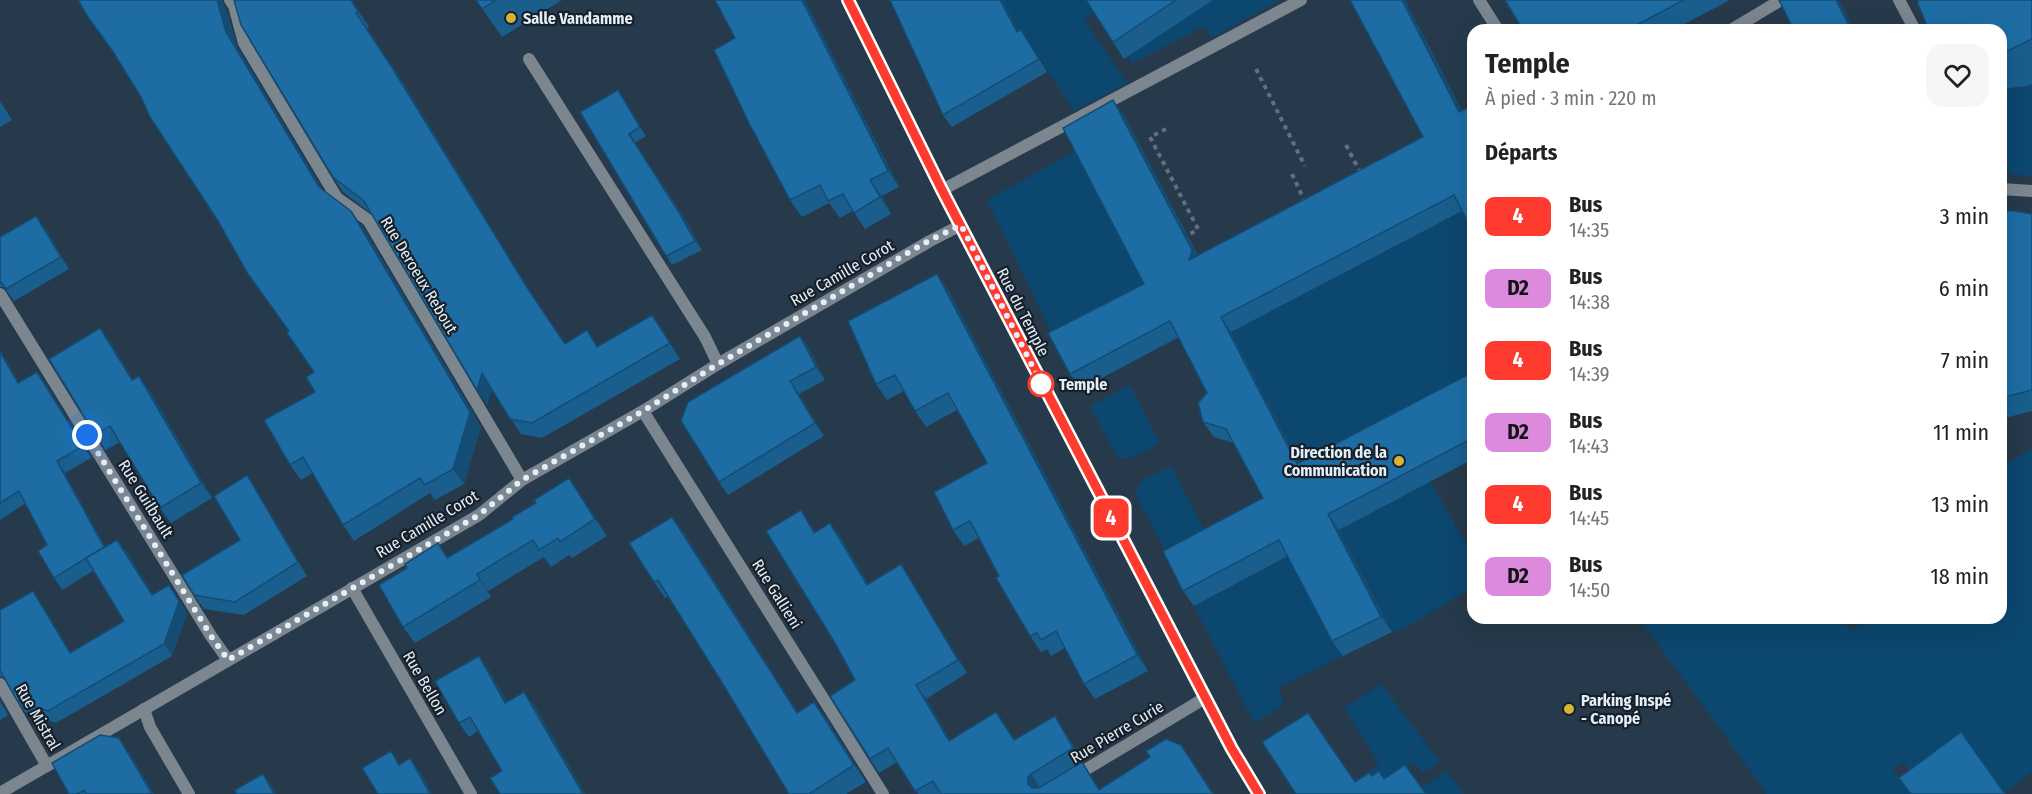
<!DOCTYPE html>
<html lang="fr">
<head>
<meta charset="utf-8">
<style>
  body { margin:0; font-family:"Fira Sans Condensed",sans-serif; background:#f6f6f6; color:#222; height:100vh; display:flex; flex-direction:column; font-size:22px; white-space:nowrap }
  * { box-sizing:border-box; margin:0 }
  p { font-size:20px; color:#767676 }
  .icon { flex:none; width:33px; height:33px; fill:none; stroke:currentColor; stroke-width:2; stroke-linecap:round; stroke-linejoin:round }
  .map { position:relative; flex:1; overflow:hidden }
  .panel { position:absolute; left:1467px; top:24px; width:540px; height:600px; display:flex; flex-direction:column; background:#fff; border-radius:18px; box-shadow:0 6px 24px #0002 }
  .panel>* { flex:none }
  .badge { padding:0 12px; border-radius:9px; font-size:21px; line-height:39px }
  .you { position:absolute; width:30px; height:30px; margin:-15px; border:4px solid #fff; border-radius:50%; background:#1a73e8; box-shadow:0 0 0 9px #1a73e833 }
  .map>.badge { position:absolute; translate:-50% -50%; box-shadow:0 0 0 3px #fff }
  h2 { padding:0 18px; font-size:22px; line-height:54px }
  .round { display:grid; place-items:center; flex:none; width:63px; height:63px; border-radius:18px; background:#f6f6f6 }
  .overview { display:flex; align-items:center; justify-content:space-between; height:102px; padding:0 18px }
  h1 { font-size:28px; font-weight:700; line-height:45px }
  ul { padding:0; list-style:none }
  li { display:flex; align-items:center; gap:18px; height:72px; padding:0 18px }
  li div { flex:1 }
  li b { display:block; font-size:22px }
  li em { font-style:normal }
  li .badge { min-width:66px; font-weight:700; text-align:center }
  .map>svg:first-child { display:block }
  .green { fill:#0c476f }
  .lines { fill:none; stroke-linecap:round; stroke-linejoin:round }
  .path { stroke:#5f7180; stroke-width:4; stroke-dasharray:4.5 4.5; stroke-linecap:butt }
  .lane { stroke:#7c868f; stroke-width:12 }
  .street { stroke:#7c868f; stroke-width:12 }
  .secondary { stroke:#a2b2c0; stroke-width:12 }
  .wall { fill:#195e8d }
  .shaded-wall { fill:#144c73 }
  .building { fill:#1d6da4; stroke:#144c73; stroke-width:1.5 }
  .line-casing { stroke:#fff; stroke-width:14 }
  .line { stroke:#ff3a2e; stroke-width:9 }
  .walk { stroke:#e2effa; stroke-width:6; stroke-dasharray:0 10.8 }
  .poi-dot { fill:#d5b534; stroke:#172028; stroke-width:2 }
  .stop-dot { fill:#fff; stroke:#ff3a2e; stroke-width:3 }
  .labels { text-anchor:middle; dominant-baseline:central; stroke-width:4.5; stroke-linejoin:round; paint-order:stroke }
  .poi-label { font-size:16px; font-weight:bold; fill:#e2effa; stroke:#172028; text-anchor:start }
  .street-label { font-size:16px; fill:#e2effa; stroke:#172028 }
  .stop-label { font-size:16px; font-weight:bold; fill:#e2effa; stroke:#172028; text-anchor:start }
</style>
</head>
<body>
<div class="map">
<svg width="2032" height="794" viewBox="0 0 2032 794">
  <rect width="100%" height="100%" fill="#263a4b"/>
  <g class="green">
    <polygon points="988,0 1114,0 1084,20 1127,83 1074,111 1029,42"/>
    <polygon points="1213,0 1280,0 1211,38 1204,26 1132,64 1128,56"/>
    <polygon points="2032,85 2032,176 2010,174 2001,157 2001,89 2014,89"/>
    <polygon points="1077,150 1171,290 1059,348 987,200"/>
    <polygon points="1464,210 1473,227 1473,392 1308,479 1231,332"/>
    <polygon points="1130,385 1160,443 1134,457 1118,459 1090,406"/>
    <polygon points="2032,449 2032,772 2004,793 1969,744 1915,778 1904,762 1893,769 1911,794 1767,794 1639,618 1841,618 1851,631 1869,618 2001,618 2001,466"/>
    <polygon points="1171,466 1206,533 1167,554 1134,492 1144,479"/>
    <polygon points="1430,482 1473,555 1473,587 1403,629 1392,632 1346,542 1327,536"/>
    <polygon points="1293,554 1343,656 1278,688 1284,705 1254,723 1194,606"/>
    <polygon points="1381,684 1440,762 1423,773 1415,763 1363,794 1355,781 1379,764 1344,708"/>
    <polygon points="1447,771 1464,794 1411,794"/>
  </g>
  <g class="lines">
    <g class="path">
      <polyline points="1256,69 1305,166"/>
      <polyline points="1166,129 1150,137 1198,229 1187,236"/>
      <polyline points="1346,145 1360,172 1358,173"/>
      <polyline points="1292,174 1305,202"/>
    </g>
    <g class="lane">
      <polyline points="1479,0 1498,30"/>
      <polyline points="1899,0 1915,30"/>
      <polyline points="1731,30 1781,0"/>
      <polyline points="529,59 705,337 718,364"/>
      <polyline points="2001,189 2032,191"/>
      <polyline points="942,190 1301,0"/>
      <polyline points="0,684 47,766"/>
    </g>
    <g class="street">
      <polyline points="230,0 234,6 244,43 337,198 368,220 522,480"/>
      <polyline points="0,294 211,636 228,660"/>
      <polyline points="643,411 883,794"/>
      <polyline points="352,588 471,794"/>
      <polyline points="144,709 150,727 189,794"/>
      <polyline points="0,793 479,515 522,480 643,411 718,364 930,241 961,225"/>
      <polyline points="1045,794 1205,698"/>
    </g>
    <polyline class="secondary" points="848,0 942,190 1232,749 1259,794"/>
  </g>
  <g class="wall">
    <polygon points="78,0 222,0 222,1 226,9 237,47 322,189 362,226 481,427 464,484 435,500 430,493 354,541 343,525 313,473 301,480 290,465 315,392 314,372 218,221 115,55 88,17"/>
    <polygon points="352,0 369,27 367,28 402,81 538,304 565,344 598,346 652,315 680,359 542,438 521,434 492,390 487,405 477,390 372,214 343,192 333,177"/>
    <polygon points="476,0 562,0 502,37"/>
    <polygon points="715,0 805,0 899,187 882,196 891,214 865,229 853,211 840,218 829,203 802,217 790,200 735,38"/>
    <polygon points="890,0 1002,0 1018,31 1029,42 1047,72 952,127 943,115"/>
    <polygon points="1086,0 1213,0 1124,59"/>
    <polygon points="1350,0 1405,0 1462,111 1462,211 1231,332 1299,463 1473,372 1473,459 1339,530 1392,632 1343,656 1332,641 1288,556 1194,606 1183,591 1263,498 1233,443 1214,437 1203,422 1207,393 1179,337 1081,389 1070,374 1144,284 1124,115 1198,256 1423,137"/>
    <polygon points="1505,0 1730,0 1673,30 1523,30"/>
    <polygon points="2032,0 2032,84 2027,86 2001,89 2001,30 1929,30 1928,28"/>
    <polygon points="618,90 646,136 635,143 685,219 702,250 672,265 580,112"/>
    <polygon points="0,100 12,120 0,127"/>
    <polygon points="2001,211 2032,214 2032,411 2009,417 2001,417"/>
    <polygon points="45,228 69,269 14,301 4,287 0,287 0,237"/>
    <polygon points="937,274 948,290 1148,671 1095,699 1084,684 1065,648 1051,656 1047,649 1041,652 1030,636 979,538 964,546 953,530 987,463 957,410 926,427 915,411 904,391 887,400 876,384"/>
    <polygon points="100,328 111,343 133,380 150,391 212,498 171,523 160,508 120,442 106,450 95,434"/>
    <polygon points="800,336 809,349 825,380 799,394 824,436 728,495 719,482"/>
    <polygon points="0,350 19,383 37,372 91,458 65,473 105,547 126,551 153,595 177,597 187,613 172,656 56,723 25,712 17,700 5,678 0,676 0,610 41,603 71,653 124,621 93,571 62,590 54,578 47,545 26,503 0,520"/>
    <polygon points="569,478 607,536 572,558 569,555 551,567 544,557 488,591 491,597 415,643 403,627 448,557 513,519"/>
    <polygon points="256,489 307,576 244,615 204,609 194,595 240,540"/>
    <polygon points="672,517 684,533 798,713 826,718 866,782 846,794 789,794 726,689 668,596 665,598 654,582"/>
    <polygon points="830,523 840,536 868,584 901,564 910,578 967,673 926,699 950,740 996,712 1014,739 1064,730 1083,762 1082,762 1100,790 1181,745 1214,794 918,794 897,762 879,773 870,759 855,680 835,643 810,524 815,532"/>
    <polygon points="479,656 488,669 507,702 524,692 534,705 585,794 500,794 502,771 478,731 469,737 459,723"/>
    <polygon points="0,701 8,715 0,720"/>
    <polygon points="119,738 133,759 154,794 69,794"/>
  </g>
  <g class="shaded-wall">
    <polygon points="217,0 222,0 222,1 226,9 237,47 330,202 319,187 226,32"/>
    <polygon points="351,0 352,0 369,27 358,11"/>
    <polygon points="802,0 805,0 899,187 888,171"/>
    <polygon points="1000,0 1002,0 1025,44 1017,32"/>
    <polygon points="1402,0 1405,0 1470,127 1459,112"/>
    <polygon points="1836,0 1839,0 1854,30 1851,30"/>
    <polygon points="356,13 402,81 538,304 528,289"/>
    <polygon points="618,90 624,99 646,136 640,127"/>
    <polygon points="0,100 12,120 0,102"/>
    <polygon points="1113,100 1124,115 1202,265 1189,260"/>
    <polygon points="635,143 685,219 702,250 695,241"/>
    <polygon points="870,180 882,196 891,214 880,197"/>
    <polygon points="351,211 362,226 481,427 464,484 453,469"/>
    <polygon points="36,216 45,228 69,269 61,257"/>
    <polygon points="937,274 948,290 1148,671 1137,655"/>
    <polygon points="652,315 663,330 680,359 670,343"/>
    <polygon points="1221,317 1231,332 1308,479 1297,464"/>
    <polygon points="100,328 111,343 142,396 132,380"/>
    <polygon points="800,336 809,349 825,380 816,367"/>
    <polygon points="0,350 27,395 18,383 0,352"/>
    <polygon points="37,372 46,384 91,458 83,446"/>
    <polygon points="482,373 493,388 487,405 477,390"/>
    <polygon points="139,376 150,391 212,498 201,483"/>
    <polygon points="790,381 799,394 824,436 815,423"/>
    <polygon points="57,461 65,473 112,559 104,547"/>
    <polygon points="247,475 256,489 307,576 298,562"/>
    <polygon points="569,478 581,495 607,536 595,519"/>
    <polygon points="1328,514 1339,530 1392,632 1381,617"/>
    <polygon points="672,517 684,533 808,730 797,713"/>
    <polygon points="830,523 840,536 876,598 867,585"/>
    <polygon points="117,540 126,551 161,607 152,595"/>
    <polygon points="901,564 910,578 967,673 958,660"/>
    <polygon points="477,574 488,591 491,597 480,580"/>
    <polygon points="169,585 187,613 172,656 164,644"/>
    <polygon points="33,591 41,603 78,665 70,653"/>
    <polygon points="479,656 488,669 515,716 505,703"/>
    <polygon points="916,685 926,699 959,754 949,741"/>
    <polygon points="524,692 534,705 585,794 583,794"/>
    <polygon points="814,702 826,718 866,782 854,765"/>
    <polygon points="1055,716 1064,730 1083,762 1073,748"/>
    <polygon points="119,738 133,759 154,794 152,794"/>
    <polygon points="410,758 421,773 432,794 430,794"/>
    <polygon points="1082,762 1091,776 1102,794 1101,794"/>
    <polygon points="263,774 275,791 276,794 274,794"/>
    <polygon points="1031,774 1040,787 1038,794 1028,784 1028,777"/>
  </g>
  <g class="building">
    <polygon points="78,0 217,0 226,32 319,187 351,211 470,412 453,469 425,485 420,478 343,525 303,457 290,465 264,420 315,392 306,377 314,372 287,333 289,331 248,274 218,221 150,117 141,97 112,50 88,17"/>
    <polygon points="234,0 351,0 358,11 356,13 391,66 528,289 565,344 587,330 597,347 652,315 670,343 532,423 510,419 482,373 477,390 364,201 333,177 241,25"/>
    <polygon points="476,0 496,0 482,9"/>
    <polygon points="715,0 802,0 888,171 870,180 880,197 854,213 843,194 828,201 820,185 790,200 750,125 714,50 735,38"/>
    <polygon points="890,0 1000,0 1017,32 1021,30 1039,59 943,115"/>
    <polygon points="1086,0 1176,0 1113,42"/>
    <polygon points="1350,0 1402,0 1459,112 1473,105 1473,232 1454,195 1221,317 1297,464 1473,372 1473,438 1328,514 1381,617 1332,641 1279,540 1183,591 1163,551 1263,498 1226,429 1203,422 1198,403 1207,393 1170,321 1070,374 1048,333 1144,284 1063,128 1113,100 1192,250 1189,260 1423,137"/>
    <polygon points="1505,0 1684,0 1627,30 1523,30"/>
    <polygon points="1779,0 1836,0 1851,30 1794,30"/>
    <polygon points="1918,0 2032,0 2032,39 2004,53 2001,53 2001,30 1930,30 1928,28 1918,4"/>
    <polygon points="618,90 640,127 629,134 678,211 695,241 666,256 580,112"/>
    <polygon points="2001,211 2015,211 2032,214 2032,390 2001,398"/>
    <polygon points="36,216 61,257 6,289 0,281 0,237"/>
    <polygon points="937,274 1137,655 1084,684 1056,631 1041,640 1037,633 1030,636 996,578 999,576 970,521 953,530 934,492 987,463 948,393 915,411 895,375 876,384 848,321"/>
    <polygon points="100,328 132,380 139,376 201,483 160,508 110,426 95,434 49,359"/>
    <polygon points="800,336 816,367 790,381 815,423 719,482 681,421 688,402"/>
    <polygon points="0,352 18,383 37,372 83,446 57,461 104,547 54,578 38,551 47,545 19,491 0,503"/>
    <polygon points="247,475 298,562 235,602 194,595 182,575 240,540 214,496"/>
    <polygon points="569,478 595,519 560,542 558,538 539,550 533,540 477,574 480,580 403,627 379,585 407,568 405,564 438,543 447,558 513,519 512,517 536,503 534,500"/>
    <polygon points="801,510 814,533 830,523 867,585 901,564 958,660 916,685 949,741 996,712 1014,740 1055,716 1073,748 1031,774 1028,777 1028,784 1032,788 1039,788 1082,762 1099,790 1150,757 1146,751 1166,739 1181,745 1213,794 941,794 933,781 915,791 888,748 870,759 830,696 855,680 835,643 766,531"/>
    <polygon points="672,517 797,713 814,702 854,765 809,794 789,794 726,689 658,580 654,582 629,543"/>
    <polygon points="117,540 152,595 169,585 179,601 164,644 48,711 17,700 0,670 0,610 33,591 70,653 124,621 86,558"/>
    <polygon points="479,656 505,703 524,692 583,794 500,794 490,778 502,771 470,717 459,723 435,681"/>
    <polygon points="1308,713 1355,782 1369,773 1372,776 1379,771 1384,779 1405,765 1426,794 1296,794 1262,742"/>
    <polygon points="1961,732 2005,794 1911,794 1899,778"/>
    <polygon points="100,735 119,738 152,794 86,794 84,790 77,794 69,794 52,763"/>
    <polygon points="391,751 399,765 410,758 430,794 378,794 362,768"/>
    <polygon points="263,774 274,794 237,794 235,790"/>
  </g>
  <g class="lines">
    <defs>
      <polyline id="line" points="848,0 942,190 1232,749 1259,794"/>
    </defs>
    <use href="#line" class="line-casing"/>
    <use href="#line" class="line"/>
    <polyline class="walk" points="87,435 211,636 228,660 479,515 522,480 643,411 718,364 930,240 961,225 1045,391 1041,384"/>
  </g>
  <g class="poi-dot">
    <circle cx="511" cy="18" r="6"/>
    <circle cx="1399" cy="461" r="6"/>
    <circle cx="1569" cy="709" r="6"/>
  </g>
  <circle class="stop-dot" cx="1041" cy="384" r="12"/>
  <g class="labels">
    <g class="poi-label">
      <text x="523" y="18">Salle Vandamme</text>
      <text x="1387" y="452" text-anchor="end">Direction de la<tspan x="1387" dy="18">Communication</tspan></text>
      <text x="1581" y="700">Parking Inspé<tspan x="1581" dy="18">- Canopé</tspan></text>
    </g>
    <g class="street-label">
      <text transform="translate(842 273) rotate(-30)">Rue Camille Corot</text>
      <text transform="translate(419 275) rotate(59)">Rue Deroeux Rebout</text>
      <text transform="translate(1023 312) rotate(63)">Rue du Temple</text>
      <text transform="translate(146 499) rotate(58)">Rue Guilbault</text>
      <text transform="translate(427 524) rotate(-31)">Rue Camille Corot</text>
      <text transform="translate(777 594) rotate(58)">Rue Gallieni</text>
      <text transform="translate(425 683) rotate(60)">Rue Bellon</text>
      <text transform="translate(38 717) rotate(60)">Rue Mistral</text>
      <text transform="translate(1117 732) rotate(-31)">Rue Pierre Curie</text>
    </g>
    <g class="stop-label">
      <text x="1059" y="384">Temple</text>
    </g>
  </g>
</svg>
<div class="you" style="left:87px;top:435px"></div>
<b class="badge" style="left:1111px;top:518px;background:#ff3a2e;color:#fff">4</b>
<section class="panel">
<div class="overview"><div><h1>Temple</h1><p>À pied · 3 min · 220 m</p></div><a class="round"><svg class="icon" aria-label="heart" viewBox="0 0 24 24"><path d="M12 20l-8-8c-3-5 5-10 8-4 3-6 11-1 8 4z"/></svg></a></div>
<h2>Départs</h2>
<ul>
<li><span class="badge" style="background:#ff3a2e;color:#fff">4</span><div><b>Bus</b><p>14:35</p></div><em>3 min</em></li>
<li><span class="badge" style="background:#dc8add;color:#111">D2</span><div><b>Bus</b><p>14:38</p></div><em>6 min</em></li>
<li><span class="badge" style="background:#ff3a2e;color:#fff">4</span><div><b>Bus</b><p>14:39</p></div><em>7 min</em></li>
<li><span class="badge" style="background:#dc8add;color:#111">D2</span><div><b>Bus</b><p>14:43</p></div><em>11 min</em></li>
<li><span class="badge" style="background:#ff3a2e;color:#fff">4</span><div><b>Bus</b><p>14:45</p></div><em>13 min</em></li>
<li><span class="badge" style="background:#dc8add;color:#111">D2</span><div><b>Bus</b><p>14:50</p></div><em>18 min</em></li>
</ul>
</section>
</div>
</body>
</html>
